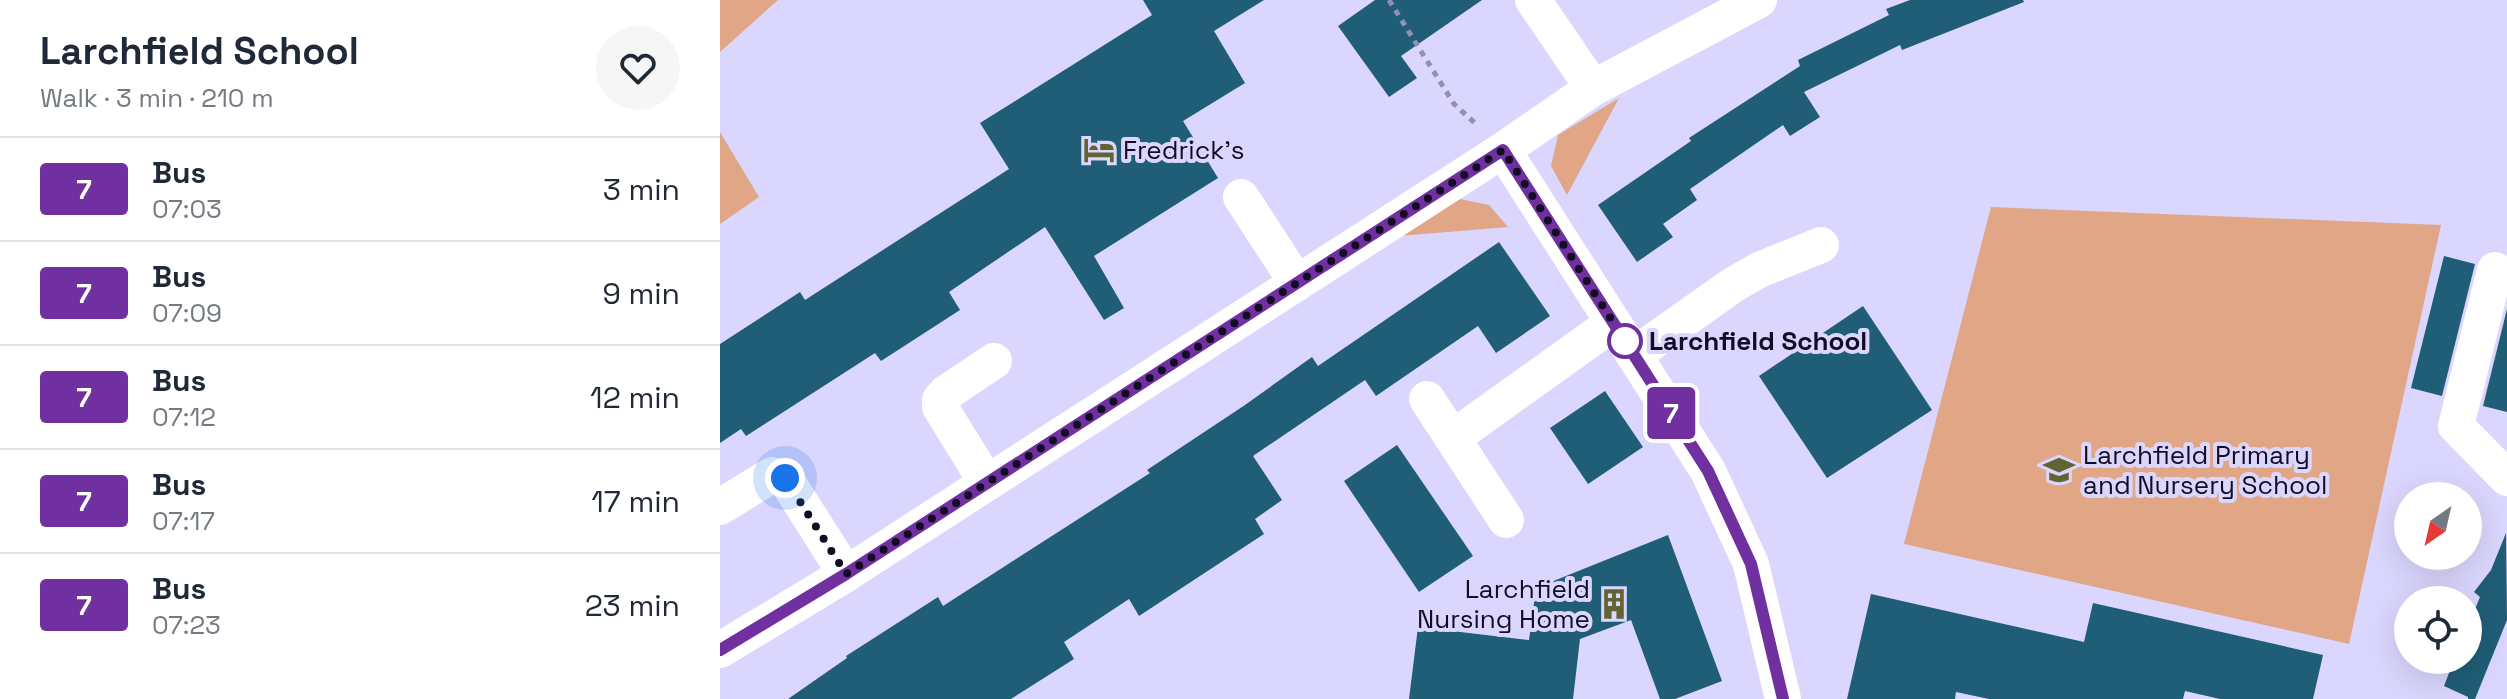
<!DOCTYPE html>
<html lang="en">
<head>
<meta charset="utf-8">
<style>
  body { margin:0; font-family:"Space Grotesk",sans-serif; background:#f6f6f7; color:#1f2937; height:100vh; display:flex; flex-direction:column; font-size:30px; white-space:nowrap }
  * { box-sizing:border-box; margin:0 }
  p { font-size:26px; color:#747a83 }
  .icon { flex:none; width:44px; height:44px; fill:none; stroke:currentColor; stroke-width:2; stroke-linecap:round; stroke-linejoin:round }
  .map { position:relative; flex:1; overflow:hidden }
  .panel { display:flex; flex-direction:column; background:#fff; width:720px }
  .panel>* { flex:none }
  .badge { padding:0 16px; border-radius:6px; font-size:28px; line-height:52px }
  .needle { width:52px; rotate:214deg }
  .controls { position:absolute; left:1674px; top:482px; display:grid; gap:16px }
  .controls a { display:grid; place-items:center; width:88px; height:88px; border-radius:50%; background:#fff; box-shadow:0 8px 32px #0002; font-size:40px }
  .you { position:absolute; width:40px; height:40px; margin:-20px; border:6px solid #fff; border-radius:50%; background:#1a73e8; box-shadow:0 0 0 12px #1a73e833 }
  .map>.badge { position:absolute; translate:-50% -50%; box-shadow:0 0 0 4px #fff }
  .round { display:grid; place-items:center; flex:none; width:84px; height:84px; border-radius:42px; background:#f6f6f7 }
  .overview { display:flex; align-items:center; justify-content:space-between; height:136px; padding:0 40px }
  h1 { font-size:38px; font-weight:600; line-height:60px }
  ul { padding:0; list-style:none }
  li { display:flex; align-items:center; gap:24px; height:104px; padding:0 40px; border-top:2px solid #e0e1e3 }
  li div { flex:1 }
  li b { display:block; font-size:30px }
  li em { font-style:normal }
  li .badge { min-width:88px; font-weight:700; text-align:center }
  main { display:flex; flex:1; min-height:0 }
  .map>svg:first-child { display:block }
  .green { fill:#e0a686 }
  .building { fill:#205d77 }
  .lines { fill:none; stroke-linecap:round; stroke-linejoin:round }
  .path { stroke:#938fb0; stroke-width:5; stroke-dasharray:6 6; stroke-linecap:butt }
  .minor { stroke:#fff; stroke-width:36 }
  .line-casing { stroke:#fff; stroke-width:18 }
  .line { stroke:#7030a0; stroke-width:12 }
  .walk { stroke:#120d23; stroke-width:8; stroke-dasharray:0 14.4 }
  .stop-dot { fill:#fff; stroke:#7030a0; stroke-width:4 }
  .labels { text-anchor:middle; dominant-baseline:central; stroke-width:8; stroke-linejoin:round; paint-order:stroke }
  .poi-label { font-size:26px; fill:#120d23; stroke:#dad6fd; text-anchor:start }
  .stop-label { font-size:26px; font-weight:bold; fill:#120d23; stroke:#dad6fd; text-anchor:start }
</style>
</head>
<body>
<main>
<section class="panel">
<div class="overview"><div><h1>Larchfield School</h1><p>Walk · 3 min · 210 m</p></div><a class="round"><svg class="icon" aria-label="heart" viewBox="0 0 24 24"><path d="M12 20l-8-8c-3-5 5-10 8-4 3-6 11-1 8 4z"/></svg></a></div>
<ul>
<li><span class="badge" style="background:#7030a0;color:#fff">7</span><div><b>Bus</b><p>07:03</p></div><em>3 min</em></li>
<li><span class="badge" style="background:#7030a0;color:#fff">7</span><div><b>Bus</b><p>07:09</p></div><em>9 min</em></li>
<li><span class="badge" style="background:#7030a0;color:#fff">7</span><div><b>Bus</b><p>07:12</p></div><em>12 min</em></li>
<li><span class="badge" style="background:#7030a0;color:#fff">7</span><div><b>Bus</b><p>07:17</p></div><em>17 min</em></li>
<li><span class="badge" style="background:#7030a0;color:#fff">7</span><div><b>Bus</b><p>07:23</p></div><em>23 min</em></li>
</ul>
</section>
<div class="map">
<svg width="1787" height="699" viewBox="0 0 1787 699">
  <rect width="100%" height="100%" fill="#dad6fd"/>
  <g class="green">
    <polygon points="0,0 58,0 0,52"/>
    <polygon points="899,98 847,195 831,166 838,135"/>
    <polygon points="0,132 39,197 0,224"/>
    <polygon points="735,198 769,205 788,227 679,236"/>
    <polygon points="1271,207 1721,225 1629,644 1184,544"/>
  </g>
  <g class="building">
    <polygon points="423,0 544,0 494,31 525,83 463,121 498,178 374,256 404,308 384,320 325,227 229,292 240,310 161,361 155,353 26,436 21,429 0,443 0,344 80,292 85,300 289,169 260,123 432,15"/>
    <polygon points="655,0 762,0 681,56 697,78 669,97 618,26"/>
    <polygon points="1190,0 1303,0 1304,2 1182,50 1180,45 1084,92 1100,117 1070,136 1063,125 970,189 977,200 943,224 953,237 917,262 878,205 971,141 969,138 1080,66 1078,60 1169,15 1166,9"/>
    <polygon points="779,242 830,316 776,353 758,326 656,396 645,380 533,456 562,500 535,519 544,534 419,616 409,599 344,642 354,659 291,699 68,699 127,658 126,656 218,597 223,606 430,473 427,470 525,405 592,357 598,366"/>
    <polygon points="1724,256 1755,264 1722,396 1691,388"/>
    <polygon points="1143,306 1212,410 1107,478 1039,376"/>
    <polygon points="1787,309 1787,412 1763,406"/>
    <polygon points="885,391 923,447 868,484 830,428"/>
    <polygon points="677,445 753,556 699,592 624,481"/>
    <polygon points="1786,533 1787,620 1755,699 1748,699 1748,697 1724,686 1734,660 1748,660 1748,626 1760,597 1754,592 1771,570"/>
    <polygon points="948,535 1002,681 955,699 940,699 911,620 860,639 853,699 689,699 698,627 809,640 816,588"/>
    <polygon points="1151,594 1364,642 1373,603 1603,655 1593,699 1500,699 1465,691 1463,699 1269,699 1236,692 1235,699 1127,699"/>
  </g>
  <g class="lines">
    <polyline class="path" points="669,0 734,104 756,124"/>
    <g class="minor">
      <polyline points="813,0 873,88"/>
      <polyline points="783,150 988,471 1031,564 1063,699"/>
      <polyline points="521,197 577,283"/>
      <polyline points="1775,270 1736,426 1787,478"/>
      <polyline points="914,355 1013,285 1039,270 1101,245"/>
      <polyline points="707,399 786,520"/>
      <polyline points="734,437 893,323"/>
      <polyline points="267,483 220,407 220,400 226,393 274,361"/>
      <polyline points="0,507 52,475 65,478 126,574"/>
      <polyline points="0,650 126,574 783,150 873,88 1039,0"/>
    </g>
  </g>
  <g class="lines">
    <defs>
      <polyline id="line" points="0,650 126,574 783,150 988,471 1031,564 1063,699"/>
    </defs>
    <use href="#line" class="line-casing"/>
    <use href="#line" class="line"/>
    <polyline class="walk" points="65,478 126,574 783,150 905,341"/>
  </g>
  <defs>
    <symbol id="hotel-bare" viewBox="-9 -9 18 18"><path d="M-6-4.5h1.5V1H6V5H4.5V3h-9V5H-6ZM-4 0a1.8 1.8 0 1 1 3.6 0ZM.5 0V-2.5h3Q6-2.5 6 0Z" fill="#616330" stroke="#dad6fd" stroke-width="2.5" paint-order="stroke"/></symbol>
    <symbol id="school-bare" viewBox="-9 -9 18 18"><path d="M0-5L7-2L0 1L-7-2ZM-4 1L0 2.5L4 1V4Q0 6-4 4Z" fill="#616330" stroke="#dad6fd" stroke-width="2.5" paint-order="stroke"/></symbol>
    <symbol id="building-bare" viewBox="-9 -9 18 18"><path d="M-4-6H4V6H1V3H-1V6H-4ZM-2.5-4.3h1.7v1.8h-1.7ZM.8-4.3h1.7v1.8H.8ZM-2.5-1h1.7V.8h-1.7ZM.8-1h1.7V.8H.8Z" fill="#616330" stroke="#dad6fd" stroke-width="2.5" paint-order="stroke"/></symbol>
  </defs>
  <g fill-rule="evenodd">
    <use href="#hotel-bare" x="357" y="128" width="44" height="44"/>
    <use href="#school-bare" x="1317" y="448" width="44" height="44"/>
    <use href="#building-bare" x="872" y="582" width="44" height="44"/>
  </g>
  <circle class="stop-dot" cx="905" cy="341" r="16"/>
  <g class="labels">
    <g class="poi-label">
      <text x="403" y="150">Fredrick's</text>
      <text x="1363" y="455">Larchfield Primary<tspan x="1363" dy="30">and Nursery School</tspan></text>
      <text x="870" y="589" text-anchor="end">Larchfield<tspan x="870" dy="30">Nursing Home</tspan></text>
    </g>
    <g class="stop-label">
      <text x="929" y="341">Larchfield School</text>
    </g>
  </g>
</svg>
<div class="controls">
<a><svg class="needle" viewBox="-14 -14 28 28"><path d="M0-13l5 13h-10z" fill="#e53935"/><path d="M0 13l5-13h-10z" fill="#747a83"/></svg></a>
<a><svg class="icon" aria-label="locate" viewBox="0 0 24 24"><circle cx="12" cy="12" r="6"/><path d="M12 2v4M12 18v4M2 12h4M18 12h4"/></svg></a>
</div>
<div class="you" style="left:65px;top:478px"></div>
<b class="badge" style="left:951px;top:413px;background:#7030a0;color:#fff">7</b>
</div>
</main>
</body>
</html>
